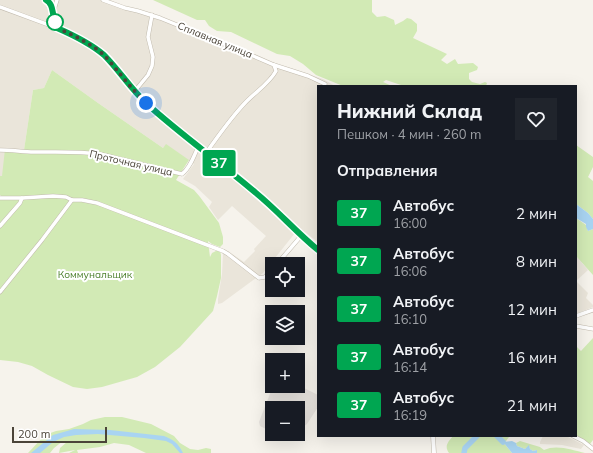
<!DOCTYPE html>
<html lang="ru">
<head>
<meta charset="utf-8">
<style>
  body { margin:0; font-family:Mulish,sans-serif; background:#20242c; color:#f1f3f6; height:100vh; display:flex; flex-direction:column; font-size:15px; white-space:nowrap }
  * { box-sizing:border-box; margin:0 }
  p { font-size:13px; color:#9ea1a6 }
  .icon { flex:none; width:22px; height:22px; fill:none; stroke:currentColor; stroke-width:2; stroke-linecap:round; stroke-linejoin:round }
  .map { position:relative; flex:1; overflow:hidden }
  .drawer { position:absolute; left:317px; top:85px; width:260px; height:352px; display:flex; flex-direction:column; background:#171b24; border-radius:0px; box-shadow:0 4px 16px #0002 }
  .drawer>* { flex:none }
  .badge { padding:0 8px; border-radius:3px; font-size:14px; line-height:26px }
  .tools { position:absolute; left:265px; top:257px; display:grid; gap:8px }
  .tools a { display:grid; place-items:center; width:40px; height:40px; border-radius:0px; background:#171b24; box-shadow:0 4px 16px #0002; font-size:20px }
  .scale { position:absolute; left:12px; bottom:10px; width:95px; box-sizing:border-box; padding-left:4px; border:2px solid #4b4439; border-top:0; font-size:11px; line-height:14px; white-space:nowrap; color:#4b4439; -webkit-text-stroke:3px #fff; paint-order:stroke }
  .you { position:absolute; width:20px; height:20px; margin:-10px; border:3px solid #fff; border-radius:50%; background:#1a73e8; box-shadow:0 0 0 6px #1a73e833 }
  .map>.badge { position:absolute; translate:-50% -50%; box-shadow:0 0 0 2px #fff }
  h2 { padding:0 20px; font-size:15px; line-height:36px }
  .round { display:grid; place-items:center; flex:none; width:42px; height:42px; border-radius:0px; background:#20242c }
  .headline { display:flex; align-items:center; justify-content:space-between; height:68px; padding:0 20px }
  h1 { font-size:19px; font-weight:800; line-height:30px }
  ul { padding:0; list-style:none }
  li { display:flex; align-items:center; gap:12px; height:48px; padding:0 20px }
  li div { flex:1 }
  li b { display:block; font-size:15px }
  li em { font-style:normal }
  li .badge { min-width:44px; font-weight:700; text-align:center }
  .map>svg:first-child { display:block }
  .residential { fill:#eae5da }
  .industrial { fill:#e6e2dd }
  .green { fill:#d2eab5 }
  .water { fill:#a9d4f2 }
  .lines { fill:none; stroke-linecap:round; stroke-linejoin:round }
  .river { stroke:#a9d4f2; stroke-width:5.5 }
  .minor-casing { stroke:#c2bbae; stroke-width:4.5 }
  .tertiary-casing { stroke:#c2bbae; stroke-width:5 }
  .minor { stroke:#fff; stroke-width:3.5 }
  .tertiary { stroke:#fff; stroke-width:4 }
  .line-casing { stroke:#fff; stroke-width:9 }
  .line { stroke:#00a651; stroke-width:6 }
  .walk { stroke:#4b4439; stroke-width:4; stroke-dasharray:0 7.2 }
  .stop-dot { fill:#fff; stroke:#00a651; stroke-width:2 }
  .labels { text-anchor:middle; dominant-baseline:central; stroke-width:4; stroke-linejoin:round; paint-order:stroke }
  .street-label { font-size:10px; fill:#4b4439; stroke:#fff }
  .park-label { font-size:10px; fill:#4a7f2a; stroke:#fff }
</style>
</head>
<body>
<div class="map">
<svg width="593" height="453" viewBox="0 0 593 453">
  <rect width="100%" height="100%" fill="#f6f3ec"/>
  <g class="residential">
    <polygon points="0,0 102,0 171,22 270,65 287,67 323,79 335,86 318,86 318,242 303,231 295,233 263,273 222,303 218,304 218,299 222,274 223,254 228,251 244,262 255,251 254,249 266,236 232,206 218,220 209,207 212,202 195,186 183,179 194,164 166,145 163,148 98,103 52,70 44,88 33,90 24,150 2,176 0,176"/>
    <polygon points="576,256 588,270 576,281 588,293 586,298 593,305 593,307 576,314"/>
    <polygon points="543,436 566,436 584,445 581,449 562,445 540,444 540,442"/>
  </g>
  <polygon class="industrial" points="298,385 318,395 318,407 307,424 303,427 300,427 298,429 298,408 272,408 272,432 260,426 259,422 273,386 298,386"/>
  <g class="green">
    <polygon points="153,0 372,0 372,12 377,17 385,16 394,20 395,25 403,21 407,18 411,19 417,24 417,31 413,38 447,54 441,60 447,64 455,59 458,64 473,63 478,67 477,70 469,73 469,79 472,82 480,84 485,82 487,83 486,86 404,86 386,80 383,82 392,86 343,86 316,75 303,64 290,56 277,54 231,32 217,31 209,26 205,20 197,20"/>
    <polygon points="52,70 98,103 163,148 166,144 189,160 176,180 194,190 200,197 219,223 223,237 223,244 220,247 212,244 208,241 210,257 212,253 216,251 220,251 221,255 221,278 217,296 213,311 180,347 155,367 137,377 102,387 87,389 73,387 48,375 32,366 18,362 0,360 0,197 1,196 0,195 0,176 2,176 5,149 24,150 33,90 44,88"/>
    <polygon points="576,145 593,157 593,167 588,177 593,181 593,219 588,213 576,204"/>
    <polygon points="576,218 586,225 588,231 593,229 593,275 576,256"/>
    <polygon points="593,338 593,440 590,444 576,436 576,346 581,351"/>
    <polygon points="105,417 122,417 151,424 174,436 180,443 190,449 198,450 206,448 211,449 211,453 146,453 129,445 114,443 100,447 77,450 78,453 69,453 75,450 59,453 60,448 67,442 63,441 54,448 50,453 28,453 45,435 56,431 69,429 83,424 91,420"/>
    <path d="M453,436H508L509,437L506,441L503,442L512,453H449C444,446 448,442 453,436Z"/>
    <path d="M520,441L540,447L544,450C556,444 573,450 585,453H537V450L533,451L530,449L529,446L525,449L517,446L516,443Z"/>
  </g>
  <g class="water">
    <polygon points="576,204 588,213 593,219 593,229 588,231 586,227 586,224 576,218"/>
    <path d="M74,429L110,430L164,436C174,440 178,443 183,453H180L172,444L166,441L144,438L98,434L76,435L64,437L53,442L40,453H31L53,435Z"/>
    <polygon points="512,441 516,443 517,446 525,449 529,445 530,449 533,451 537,450 537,453 512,453 503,442"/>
  </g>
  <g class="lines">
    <g class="river">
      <polyline points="497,436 503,442"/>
      <polyline points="464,453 465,448 477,436"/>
    </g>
    <defs>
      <g id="minor">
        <polyline points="45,0 49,2 53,10"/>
        <polyline points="103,0 125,8 138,11 160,18 251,55 274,65 308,76 325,84"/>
        <polyline points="0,7 57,28"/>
        <path d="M57,28C52,15 53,12 57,0"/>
        <polyline points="134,92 148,75 152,66 153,57 148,37 152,15"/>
        <path d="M0,150C12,150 23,152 34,152C57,152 78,151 100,154L182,174C190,168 194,156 198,147"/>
        <path d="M206,153C218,136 230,119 244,104C254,93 269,84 276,71L274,65"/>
        <polyline points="0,198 22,198 53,196 66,197 72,200 82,200 97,203 223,251 228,254 259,278 265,277 272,269"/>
        <polyline points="0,226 20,203 22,198"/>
        <polyline points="277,264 301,236"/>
        <polyline points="0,292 42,240 72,200"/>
        <polyline points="576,316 593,310"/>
        <polyline points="576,326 593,329"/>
        <polyline points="573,436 583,441 593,449"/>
      </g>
      <g id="tertiary">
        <polyline points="57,28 75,36 97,50 111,63 134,92 146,103 198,147 262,198 301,236 318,250"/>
        <polyline points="433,436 434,453"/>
      </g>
    </defs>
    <use href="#minor" class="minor-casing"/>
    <use href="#tertiary" class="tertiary-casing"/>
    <use href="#minor" class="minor"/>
    <use href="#tertiary" class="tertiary"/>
  </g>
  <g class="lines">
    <defs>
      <path id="line" d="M46,0C53,4 52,11 54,18C54,22 56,25 57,28C73,35 90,43 104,55C119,70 130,88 146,103C181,135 220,162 256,193C278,211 296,232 318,250"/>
    </defs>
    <use href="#line" class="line-casing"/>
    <use href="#line" class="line"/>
    <path class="walk" d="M55,22L57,28C71,34 85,41 98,50C107,57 114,67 121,75C129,85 137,94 146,103"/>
  </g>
  <circle class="stop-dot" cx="55" cy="22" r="8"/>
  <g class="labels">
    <g class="street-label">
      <text transform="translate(215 40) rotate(22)">Сплавная улица</text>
      <text transform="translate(131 163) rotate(13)">Проточная улица</text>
    </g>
    <g class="park-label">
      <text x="95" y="274">Коммунальщик</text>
    </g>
  </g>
</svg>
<div class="tools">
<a><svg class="icon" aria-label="locate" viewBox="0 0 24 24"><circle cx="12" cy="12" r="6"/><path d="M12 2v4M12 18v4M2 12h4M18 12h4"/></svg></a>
<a><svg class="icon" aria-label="layers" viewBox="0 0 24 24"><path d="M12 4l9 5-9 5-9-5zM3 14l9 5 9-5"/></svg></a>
<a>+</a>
<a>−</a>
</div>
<div class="scale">200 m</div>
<div class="you" style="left:146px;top:103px"></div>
<b class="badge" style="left:219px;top:163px;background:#00a651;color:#fff">37</b>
<section class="drawer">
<div class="headline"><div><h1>Нижний Склад</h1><p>Пешком · 4 мин · 260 m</p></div><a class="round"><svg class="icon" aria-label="heart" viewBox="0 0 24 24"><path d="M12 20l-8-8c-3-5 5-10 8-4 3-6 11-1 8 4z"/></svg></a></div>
<h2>Отправления</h2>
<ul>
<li><span class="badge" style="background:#00a651;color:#fff">37</span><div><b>Автобус</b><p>16:00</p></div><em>2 мин</em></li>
<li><span class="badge" style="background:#00a651;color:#fff">37</span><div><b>Автобус</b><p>16:06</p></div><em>8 мин</em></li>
<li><span class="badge" style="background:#00a651;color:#fff">37</span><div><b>Автобус</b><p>16:10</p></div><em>12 мин</em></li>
<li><span class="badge" style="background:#00a651;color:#fff">37</span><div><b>Автобус</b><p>16:14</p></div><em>16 мин</em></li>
<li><span class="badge" style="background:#00a651;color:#fff">37</span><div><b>Автобус</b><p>16:19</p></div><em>21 мин</em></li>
</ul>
</section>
</div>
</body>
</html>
